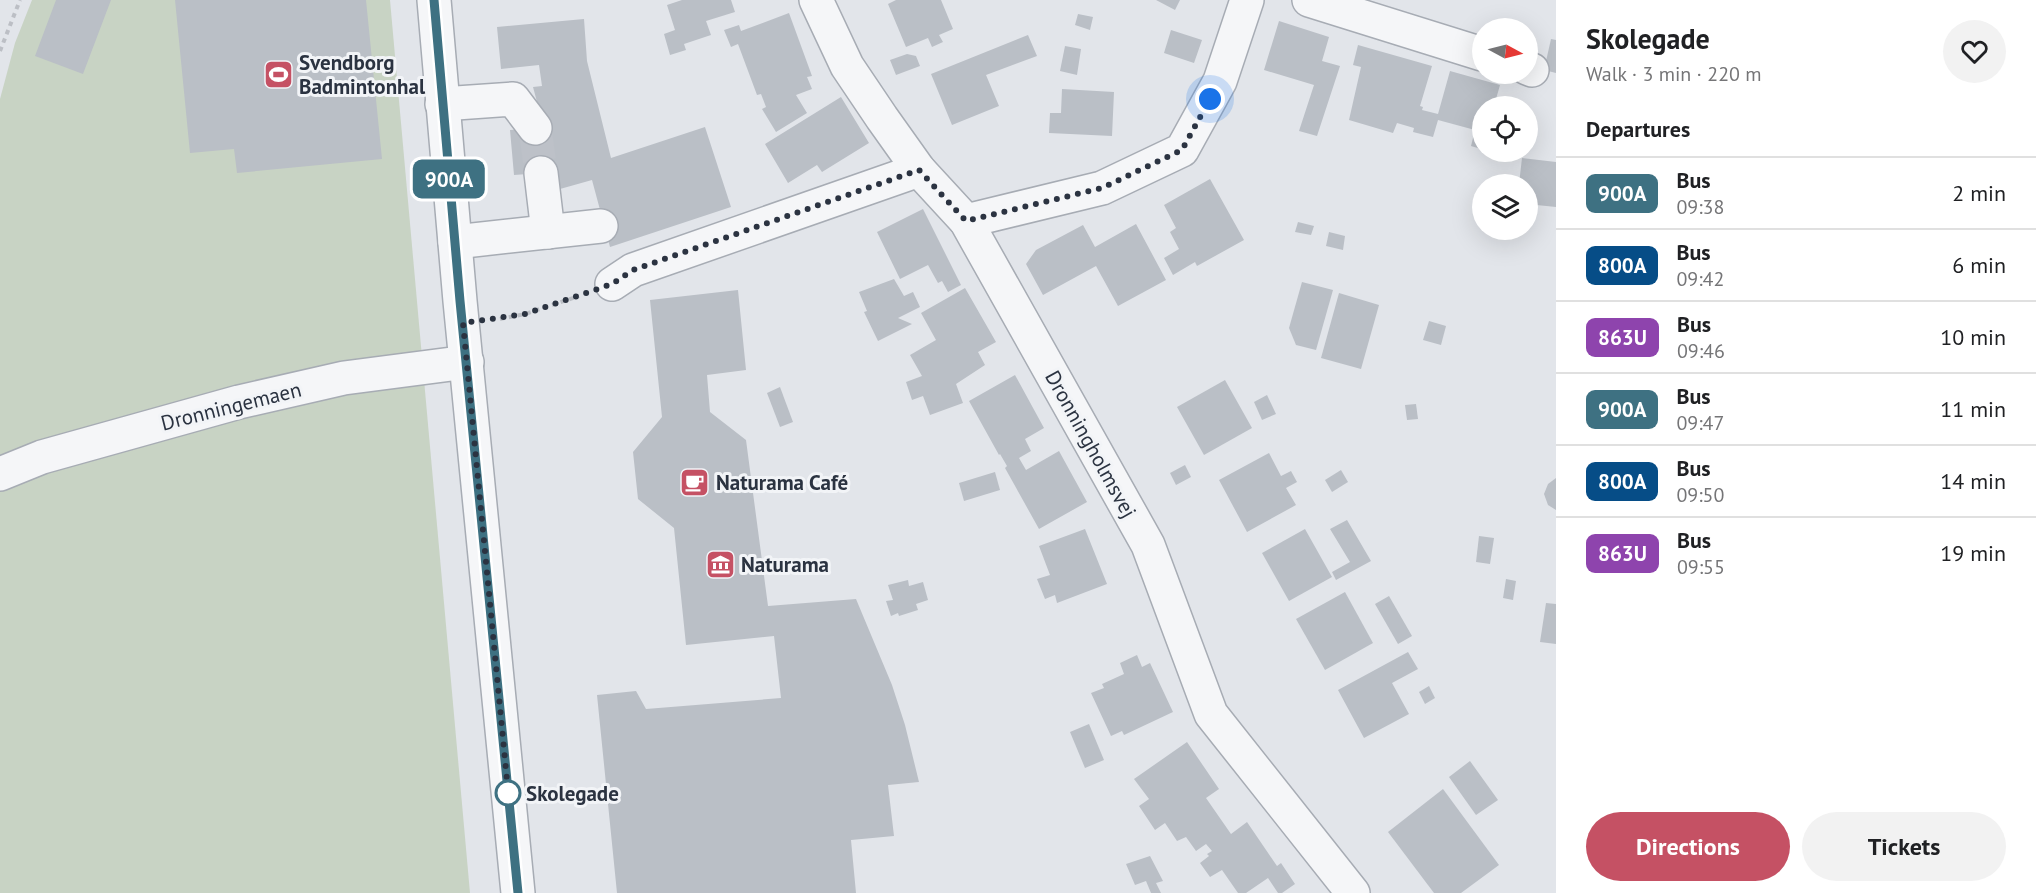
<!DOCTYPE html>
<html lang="en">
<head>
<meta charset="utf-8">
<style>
  body { margin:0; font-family:"PT Sans",sans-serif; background:#f2f2f2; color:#202124; height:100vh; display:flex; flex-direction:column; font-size:22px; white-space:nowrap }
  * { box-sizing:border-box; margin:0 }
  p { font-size:20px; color:#757577 }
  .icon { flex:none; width:33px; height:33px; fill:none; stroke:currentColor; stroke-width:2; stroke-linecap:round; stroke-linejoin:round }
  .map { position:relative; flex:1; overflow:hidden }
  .side { display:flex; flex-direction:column; background:#fff; width:480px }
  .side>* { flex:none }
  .badge { padding:0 12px; border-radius:9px; font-size:21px; line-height:39px }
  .needle { width:39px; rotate:97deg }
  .tools { position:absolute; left:1472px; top:18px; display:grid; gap:12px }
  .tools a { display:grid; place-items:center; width:66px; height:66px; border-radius:50%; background:#fff; box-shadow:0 6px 24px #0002; font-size:30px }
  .you { position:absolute; width:30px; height:30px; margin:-15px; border:4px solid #fff; border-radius:50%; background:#1a73e8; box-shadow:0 0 0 9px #1a73e833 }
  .map>.badge { position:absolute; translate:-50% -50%; box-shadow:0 0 0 3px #fff }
  h2 { padding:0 30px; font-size:22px; line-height:54px }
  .round { display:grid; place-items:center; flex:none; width:63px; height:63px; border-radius:32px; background:#f2f2f2 }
  .headline { display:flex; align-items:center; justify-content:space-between; height:102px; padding:0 30px }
  h1 { font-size:28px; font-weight:700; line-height:45px }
  .primary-button { display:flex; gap:12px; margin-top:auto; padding:12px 30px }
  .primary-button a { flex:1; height:69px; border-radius:36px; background:#c55164; color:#fff; font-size:24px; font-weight:700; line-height:69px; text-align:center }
  .primary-button a+a { background:#f2f2f2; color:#202124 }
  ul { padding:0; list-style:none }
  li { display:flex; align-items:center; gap:18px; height:72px; padding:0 30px; border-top:2px solid #e0e0e0 }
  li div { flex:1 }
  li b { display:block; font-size:22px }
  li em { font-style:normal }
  li .badge { min-width:66px; font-weight:700; text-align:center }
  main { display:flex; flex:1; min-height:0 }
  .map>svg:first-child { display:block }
  .green { fill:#c8d3c4 }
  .building { fill:#babfc6 }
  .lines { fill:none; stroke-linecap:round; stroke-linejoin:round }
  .minor-tunnel { stroke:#bdc1c8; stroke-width:33; stroke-dasharray:33 16; stroke-linecap:butt }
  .minor-casing { stroke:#a7acb4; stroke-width:36 }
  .path { stroke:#bcbfc5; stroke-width:4; stroke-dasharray:4.5 4.5; stroke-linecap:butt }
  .minor { stroke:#f5f6f8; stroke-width:33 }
  .line-casing { stroke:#fff; stroke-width:14 }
  .line { stroke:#3e7182; stroke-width:9 }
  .walk { stroke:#2b3341; stroke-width:6; stroke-dasharray:0 10.8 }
  .stop-dot { fill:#fff; stroke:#3e7182; stroke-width:3 }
  .labels { text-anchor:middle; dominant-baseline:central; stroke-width:6; stroke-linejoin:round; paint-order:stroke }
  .poi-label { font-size:21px; font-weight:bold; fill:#2b3341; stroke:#f2f4f7; text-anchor:start }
  .street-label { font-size:21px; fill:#2b3341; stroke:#f2f4f7 }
  .stop-label { font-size:21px; font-weight:bold; fill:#2b3341; stroke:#f2f4f7; text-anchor:start }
</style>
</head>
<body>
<main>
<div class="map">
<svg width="1556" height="893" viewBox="0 0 1556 893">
  <rect width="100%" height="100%" fill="#e2e5ea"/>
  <polygon class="green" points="32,0 390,0 470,893 0,893 0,99 15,43"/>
  <g class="building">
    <polygon points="56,0 111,0 83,74 35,56"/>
    <polygon points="175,0 366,0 382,159 237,173 234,149 190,153"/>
    <polygon points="682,0 731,0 735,12 706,21 711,35 684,44 686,50 670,55 664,34 675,30 667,5"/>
    <polygon points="896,0 941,0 953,29 939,35 943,42 932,47 928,38 906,47 888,4"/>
    <polygon points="1156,0 1180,0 1175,10"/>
    <polygon points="789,13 812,76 807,77 812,89 796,95 807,113 776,132 762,109 766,107 761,94 757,95 738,44 731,47 724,30 739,25 741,31"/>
    <polygon points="1078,14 1093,17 1090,30 1075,25"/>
    <polygon points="584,19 587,61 611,158 705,127 731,207 610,247 592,180 560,189 556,172 514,175 510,130 544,128 533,87 542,86 539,65 501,69 497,27"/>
    <polygon points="1279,21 1329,37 1322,61 1340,66 1317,136 1299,131 1314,85 1264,70"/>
    <polygon points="1171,30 1202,40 1194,63 1164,53"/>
    <polygon points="1028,35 1037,56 986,75 999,106 952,125 931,74"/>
    <polygon points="1551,39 1556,40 1556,73 1544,70"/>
    <polygon points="1358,45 1432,66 1420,106 1423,107 1422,110 1438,114 1450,71 1500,85 1494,106 1482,106 1481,149 1471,146 1475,130 1438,120 1433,137 1413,132 1414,128 1397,123 1393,133 1349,120 1361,67 1353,65"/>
    <polygon points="1065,46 1081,49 1077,75 1060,71"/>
    <polygon points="907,54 916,56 920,66 896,75 890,60"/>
    <polygon points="1062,89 1114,92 1112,136 1049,133 1050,113 1061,113"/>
    <polygon points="841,97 869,143 822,172 817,165 788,183 765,144"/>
    <polygon points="1522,158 1556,162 1556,207 1527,204 1527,184 1519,184"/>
    <polygon points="1210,179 1244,240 1197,266 1195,262 1173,275 1164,258 1179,249 1170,232 1176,228 1164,205"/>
    <polygon points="923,209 961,285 948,292 942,281 938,283 928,265 900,279 877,232"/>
    <polygon points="1298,222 1314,226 1311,235 1295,232"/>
    <polygon points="1136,224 1166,280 1118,306 1096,266 1043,295 1026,264 1036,250 1083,225 1095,247"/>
    <polygon points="1329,232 1345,236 1343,250 1326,246"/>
    <polygon points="894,279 904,296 913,292 920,307 898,318 912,324 878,341 864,312 867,311 859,292"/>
    <polygon points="1302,282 1333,290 1316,350 1296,345 1289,328"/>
    <polygon points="965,288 996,342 978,352 985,365 956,384 963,403 930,415 923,396 912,400 906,382 922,376 910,355 936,340 921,313"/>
    <polygon points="738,290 746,370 707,375 710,412 746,440 768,606 856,599 892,685 905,725 919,782 888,785 894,836 851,840 856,893 617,893 597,695 636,691 646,709 781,698 774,636 686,645 674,528 638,499 633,452 662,417 650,300"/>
    <polygon points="1339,293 1379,305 1361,369 1321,358"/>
    <polygon points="1429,321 1446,326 1441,345 1423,340"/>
    <polygon points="1015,375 1044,428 1025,439 1031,451 1019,458 1026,470 1059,451 1087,502 1039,529 1005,468 1007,466 1000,454 999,455 969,401"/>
    <polygon points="1225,380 1252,428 1204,455 1177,407"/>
    <polygon points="780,387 793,422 780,427 767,393"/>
    <polygon points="1267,395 1276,414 1262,420 1254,402"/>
    <polygon points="1416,404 1418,419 1407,420 1405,405"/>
    <polygon points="1269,453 1281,476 1291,471 1297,482 1286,488 1296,505 1247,532 1219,480"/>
    <polygon points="1185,465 1191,477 1176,485 1170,473"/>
    <polygon points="1341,470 1348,482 1332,492 1325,480"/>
    <polygon points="995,472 1000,490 964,501 959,483"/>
    <polygon points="1556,478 1556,510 1548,505 1544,494 1548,484"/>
    <polygon points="1347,520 1371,561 1336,580 1332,572 1350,562 1330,529"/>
    <polygon points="1085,529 1107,584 1057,603 1055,595 1045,599 1037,579 1050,575 1039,546"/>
    <polygon points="1305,529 1332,577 1289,601 1262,553"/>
    <polygon points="1479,536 1494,538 1490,564 1476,562"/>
    <polygon points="1506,579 1516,581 1513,600 1503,598"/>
    <polygon points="908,580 909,586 923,582 928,600 916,604 918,610 899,616 898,613 891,616 886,601 893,600 888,585"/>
    <polygon points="1345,592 1373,643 1325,670 1296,619"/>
    <polygon points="1389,596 1412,636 1398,644 1375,604"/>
    <polygon points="1546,603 1556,604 1556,644 1540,642"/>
    <polygon points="1408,652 1418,669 1392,683 1409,714 1364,738 1338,690"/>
    <polygon points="1137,655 1142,667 1150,663 1173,712 1124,735 1122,731 1111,736 1091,693 1104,688 1102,684 1124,674 1120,663"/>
    <polygon points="1429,686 1435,698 1425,704 1419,692"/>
    <polygon points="1089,724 1104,760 1085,768 1070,732"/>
    <polygon points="1187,742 1219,789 1206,798 1231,834 1247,822 1277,866 1281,863 1295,884 1282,893 1278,893 1268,878 1246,893 1238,893 1222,870 1210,877 1200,863 1209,856 1207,854 1212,851 1206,844 1196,851 1186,837 1177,841 1165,823 1155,830 1139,806 1149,799 1134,779"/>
    <polygon points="1470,761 1498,800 1476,815 1449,777"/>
    <polygon points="1443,789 1499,865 1461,893 1434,893 1388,832"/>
    <polygon points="1150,856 1163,881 1156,883 1161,893 1151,893 1146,881 1135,885 1126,864"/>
  </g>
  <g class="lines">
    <polyline class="minor-tunnel" points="535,128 541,173"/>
    <defs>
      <g id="minor">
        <polyline points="434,0 460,301 518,893"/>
        <polyline points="816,0 847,66 882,118 919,170 966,221 1148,545 1211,714 1353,893"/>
        <polyline points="1309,0 1482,54"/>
        <polyline points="1527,68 1532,70"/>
        <polyline points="442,104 513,99 535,128"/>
        <polyline points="541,173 548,232"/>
        <polyline points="966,221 1102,188 1182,150 1220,81 1247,0"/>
        <polyline points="455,242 601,226"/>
        <polyline points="612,284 633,270 919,170"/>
        <polyline points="0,474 42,457 239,402 344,378 467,362"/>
      </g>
    </defs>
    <use href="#minor" class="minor-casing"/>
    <g class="path">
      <polyline points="0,51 20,0"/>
      <polyline points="500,319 525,314 579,296"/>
    </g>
    <use href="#minor" class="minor"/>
  </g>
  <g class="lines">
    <defs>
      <polyline id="line" points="434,0 460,301 518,893"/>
    </defs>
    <use href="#line" class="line-casing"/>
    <use href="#line" class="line"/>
    <polyline class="walk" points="508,793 509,801 463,323 525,314 612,284 633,270 919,170 966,221 1102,188 1182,150 1210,99"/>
  </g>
  <defs>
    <symbol id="stadium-square" viewBox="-11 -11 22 22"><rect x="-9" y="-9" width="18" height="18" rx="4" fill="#c55164" stroke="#f2f4f7"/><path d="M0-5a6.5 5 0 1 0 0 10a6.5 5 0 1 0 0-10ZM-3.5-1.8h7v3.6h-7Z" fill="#fff"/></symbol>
    <symbol id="cafe-square" viewBox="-11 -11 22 22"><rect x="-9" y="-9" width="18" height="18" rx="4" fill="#c55164" stroke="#f2f4f7"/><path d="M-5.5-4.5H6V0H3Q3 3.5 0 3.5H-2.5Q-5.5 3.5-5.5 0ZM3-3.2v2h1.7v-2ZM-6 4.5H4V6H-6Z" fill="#fff"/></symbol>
    <symbol id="museum-square" viewBox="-11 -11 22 22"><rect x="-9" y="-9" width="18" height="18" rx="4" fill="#c55164" stroke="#f2f4f7"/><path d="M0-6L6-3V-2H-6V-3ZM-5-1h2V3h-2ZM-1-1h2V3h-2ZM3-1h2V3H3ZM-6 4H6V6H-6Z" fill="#fff"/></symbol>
  </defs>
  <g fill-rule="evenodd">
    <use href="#stadium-square" x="262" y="58" width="33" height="33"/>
    <use href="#cafe-square" x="678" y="466" width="33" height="33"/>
    <use href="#museum-square" x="704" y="548" width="33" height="33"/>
  </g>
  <circle class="stop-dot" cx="508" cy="793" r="12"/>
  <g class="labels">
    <g class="poi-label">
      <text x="299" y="62">Svendborg<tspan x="299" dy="24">Badmintonhal</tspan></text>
      <text x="716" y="482">Naturama Café</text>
      <text x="741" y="564">Naturama</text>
    </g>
    <g class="street-label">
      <text transform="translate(231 406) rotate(-14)">Dronningemaen</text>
      <text transform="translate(1091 444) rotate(61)">Dronningholmsvej</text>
    </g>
    <g class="stop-label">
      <text x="526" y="793">Skolegade</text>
    </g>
  </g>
</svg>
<div class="tools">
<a><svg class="needle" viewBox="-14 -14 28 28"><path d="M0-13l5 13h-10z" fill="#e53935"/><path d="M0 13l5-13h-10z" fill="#757577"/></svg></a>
<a><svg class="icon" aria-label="locate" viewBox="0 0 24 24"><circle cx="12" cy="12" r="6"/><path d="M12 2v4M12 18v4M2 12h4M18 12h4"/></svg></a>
<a><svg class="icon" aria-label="layers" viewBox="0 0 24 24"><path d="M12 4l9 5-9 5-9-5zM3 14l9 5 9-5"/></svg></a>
</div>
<div class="you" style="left:1210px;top:99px"></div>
<b class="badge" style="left:449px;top:179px;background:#3e7182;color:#fff">900A</b>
</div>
<section class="side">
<div class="headline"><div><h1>Skolegade</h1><p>Walk · 3 min · 220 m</p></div><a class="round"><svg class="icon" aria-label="heart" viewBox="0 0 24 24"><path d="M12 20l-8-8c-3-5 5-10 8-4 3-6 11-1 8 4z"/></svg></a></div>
<h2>Departures</h2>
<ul>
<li><span class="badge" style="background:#3e7182;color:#fff">900A</span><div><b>Bus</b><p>09:38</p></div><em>2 min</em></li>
<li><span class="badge" style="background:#064d87;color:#fff">800A</span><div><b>Bus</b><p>09:42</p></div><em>6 min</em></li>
<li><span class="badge" style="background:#8e44ad;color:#fff">863U</span><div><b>Bus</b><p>09:46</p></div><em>10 min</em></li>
<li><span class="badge" style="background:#3e7182;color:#fff">900A</span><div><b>Bus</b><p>09:47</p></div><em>11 min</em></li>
<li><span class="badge" style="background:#064d87;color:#fff">800A</span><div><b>Bus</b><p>09:50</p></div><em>14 min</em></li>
<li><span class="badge" style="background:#8e44ad;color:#fff">863U</span><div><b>Bus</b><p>09:55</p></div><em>19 min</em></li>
</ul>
<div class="primary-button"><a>Directions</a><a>Tickets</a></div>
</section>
</main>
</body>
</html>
